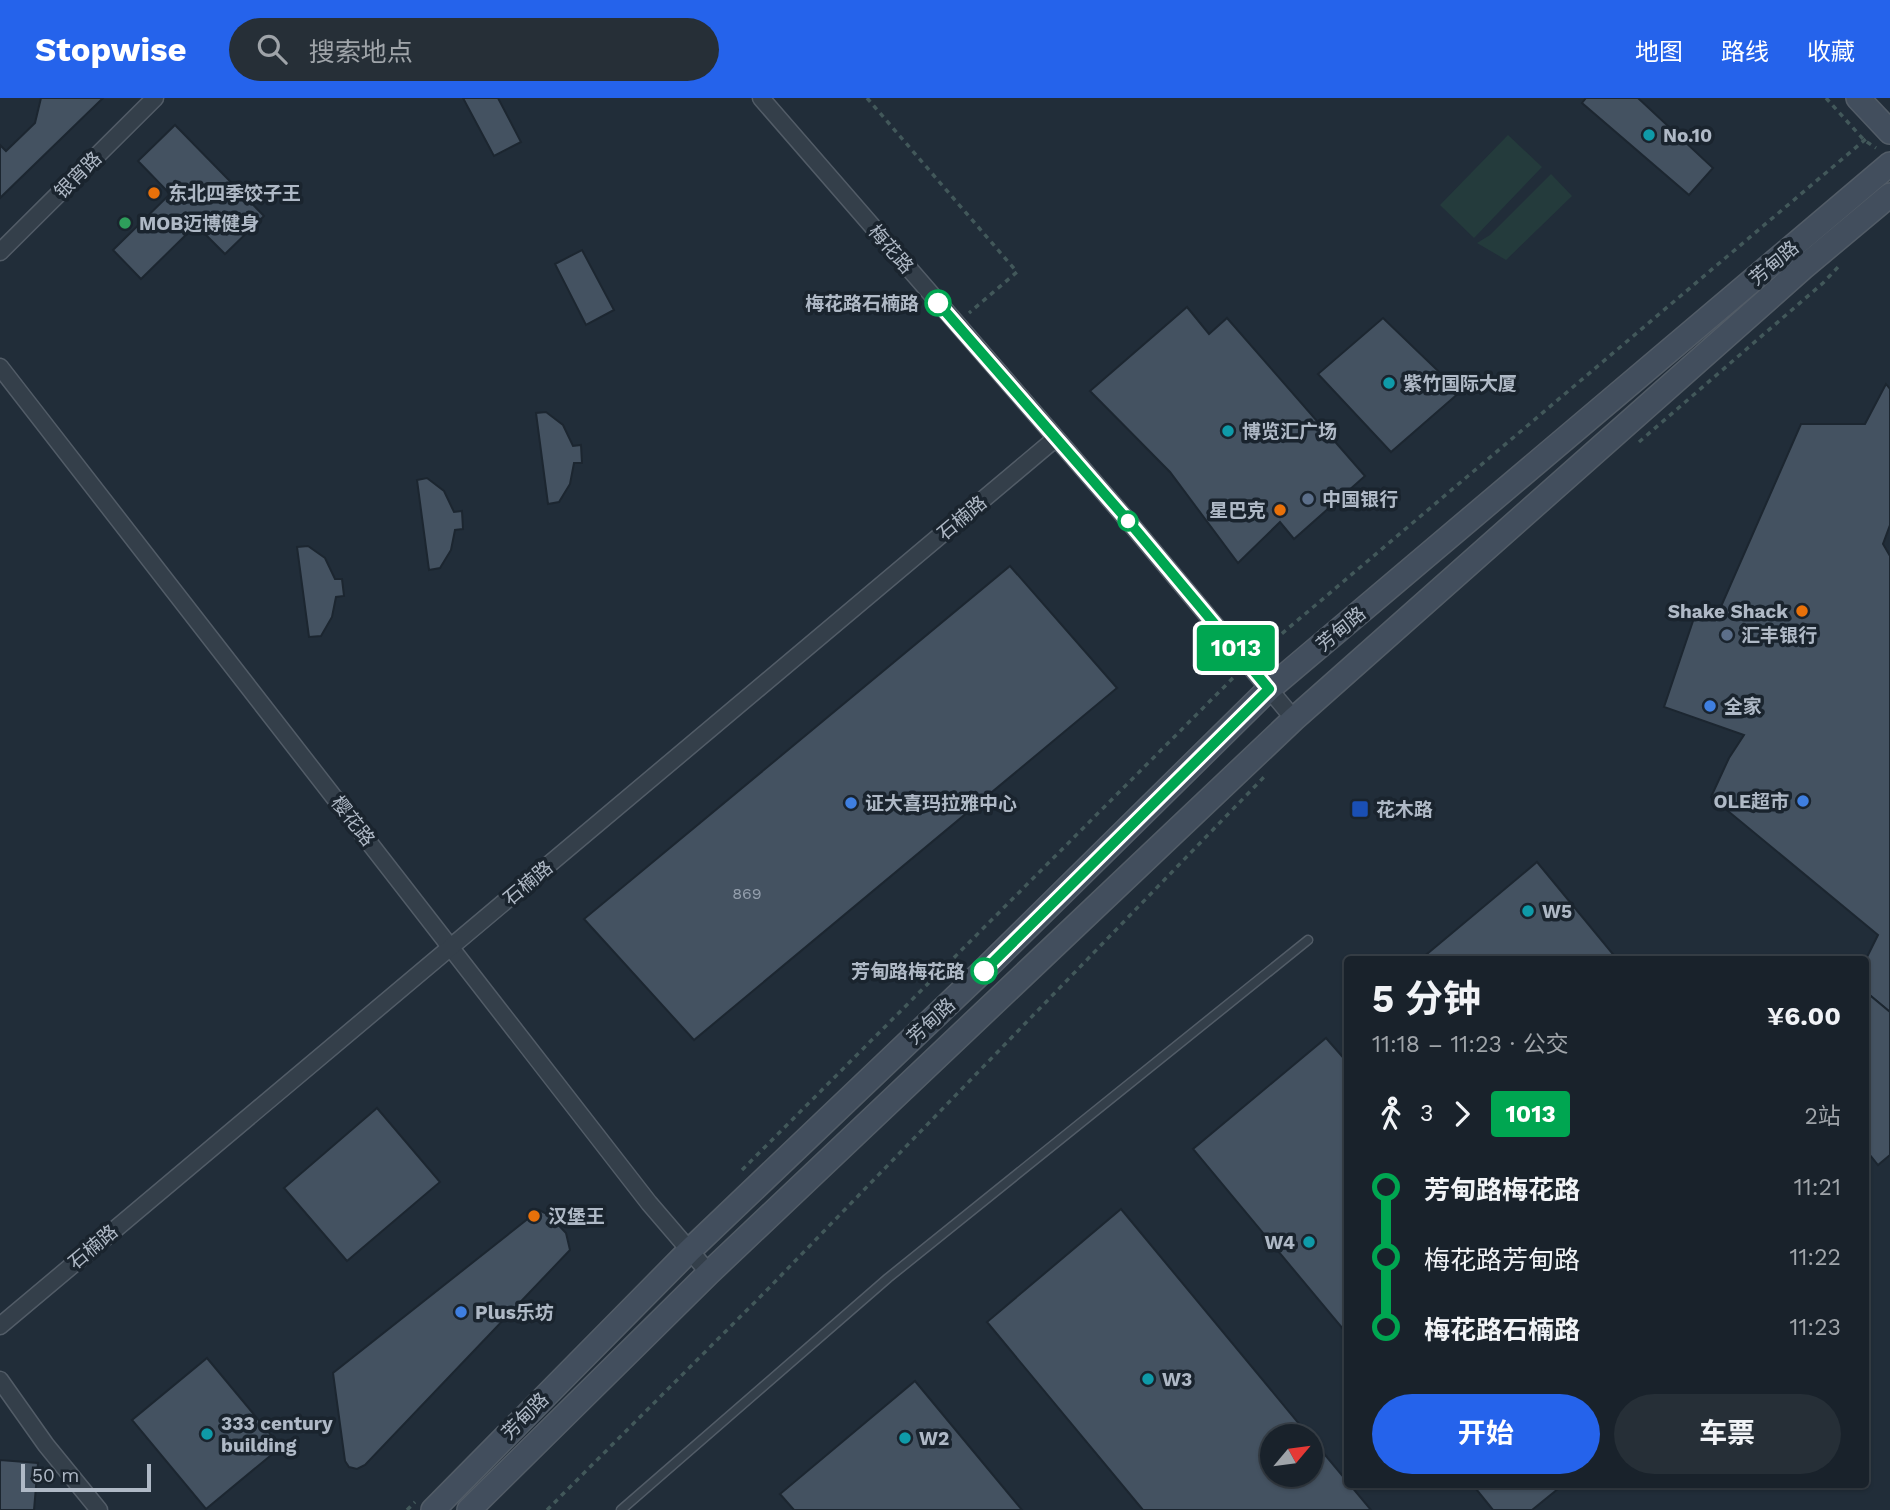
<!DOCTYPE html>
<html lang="zh">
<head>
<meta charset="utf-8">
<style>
  body { margin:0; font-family:"Work Sans","Noto Sans SC",sans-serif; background:#262f37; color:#f1f3f6; height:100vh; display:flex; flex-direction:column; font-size:26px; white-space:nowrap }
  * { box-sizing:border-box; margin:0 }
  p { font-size:23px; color:#9fa4a9 }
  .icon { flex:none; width:38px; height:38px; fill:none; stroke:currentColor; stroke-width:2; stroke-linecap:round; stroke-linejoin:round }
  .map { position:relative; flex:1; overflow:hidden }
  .drawer { position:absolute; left:1344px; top:858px; width:525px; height:532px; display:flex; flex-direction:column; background:#19222b; border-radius:7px; box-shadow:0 2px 5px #0004,0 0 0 2px #373f47 }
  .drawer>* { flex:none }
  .badge { padding:0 14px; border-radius:5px; font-size:24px; line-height:46px }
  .needle { width:46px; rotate:61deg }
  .controls { position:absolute; left:1260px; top:1326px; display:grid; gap:14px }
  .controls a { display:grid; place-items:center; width:63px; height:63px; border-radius:50%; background:#19222b; box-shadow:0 2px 5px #0004,0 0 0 2px #373f47; font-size:35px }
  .scale { position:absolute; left:21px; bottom:18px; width:130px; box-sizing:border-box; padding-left:7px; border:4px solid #afb9c6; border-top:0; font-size:19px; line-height:24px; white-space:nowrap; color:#afb9c6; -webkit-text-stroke:5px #1a242e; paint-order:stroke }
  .map>.badge { position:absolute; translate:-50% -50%; box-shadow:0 0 0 4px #fff }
  .legs { display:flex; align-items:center; gap:10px; height:77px; padding:0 28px; font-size:23px }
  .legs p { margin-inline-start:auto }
  .headline { display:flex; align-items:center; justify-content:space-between; height:119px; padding:0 28px }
  h1 { font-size:38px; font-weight:700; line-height:52px }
  .button { display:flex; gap:14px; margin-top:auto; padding:14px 28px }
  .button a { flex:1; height:80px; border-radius:42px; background:#2563eb; color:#fff; font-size:28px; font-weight:700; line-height:80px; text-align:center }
  .button a+a { background:#262f37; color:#f1f3f6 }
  ul { padding:0 28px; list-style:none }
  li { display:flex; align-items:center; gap:24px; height:70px; font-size:26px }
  li i { display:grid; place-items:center; width:10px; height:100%; margin:0 9px; background:currentColor }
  li i::after { content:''; width:18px; height:18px; margin:-9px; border:5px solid; border-radius:50%; background:#19222b }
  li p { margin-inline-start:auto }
  li:first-child i { background:linear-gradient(#0000 50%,currentColor 0) }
  li:last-child i { background:linear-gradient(currentColor 50%,#0000 0) }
  header { display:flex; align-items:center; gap:42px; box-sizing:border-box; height:98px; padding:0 35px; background:#2563eb; color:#fff }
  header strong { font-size:33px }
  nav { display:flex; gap:38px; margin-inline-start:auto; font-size:24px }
  .search { width:490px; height:63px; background:#262f37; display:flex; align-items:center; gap:18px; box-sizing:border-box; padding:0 24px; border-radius:38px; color:#9fa4a9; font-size:26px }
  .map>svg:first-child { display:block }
  .green { fill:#243b3c }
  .building { fill:#445261; stroke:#1c2630; stroke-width:2 }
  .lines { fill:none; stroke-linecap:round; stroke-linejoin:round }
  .service-casing { stroke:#525c67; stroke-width:11 }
  .minor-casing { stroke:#525c67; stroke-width:19 }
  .secondary-casing { stroke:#525c67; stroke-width:26 }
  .path { stroke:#42585a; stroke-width:3.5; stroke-dasharray:5 5; stroke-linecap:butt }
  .service { stroke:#343f4a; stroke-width:8 }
  .minor { stroke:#343f4a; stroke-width:16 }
  .secondary { stroke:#424e5d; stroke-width:23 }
  .line-1-casing { stroke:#fff; stroke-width:16 }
  .line-1 { stroke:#00a651; stroke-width:10 }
  .culture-dot { fill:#0f9aa8; stroke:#1a242e; stroke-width:2.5 }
  .food-dot { fill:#e8710a; stroke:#1a242e; stroke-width:2.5 }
  .leisure-dot { fill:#2e9e5b; stroke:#1a242e; stroke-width:2.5 }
  .stop-1-dot { fill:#fff; stroke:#00a651; stroke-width:3.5 }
  .service-dot { fill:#5c6f8a; stroke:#1a242e; stroke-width:2.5 }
  .shop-dot { fill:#3f7fe0; stroke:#1a242e; stroke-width:2.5 }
  .transit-dot { fill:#1a4fb4; stroke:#1a242e; stroke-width:2.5 }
  .labels { text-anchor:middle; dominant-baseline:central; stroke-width:7; stroke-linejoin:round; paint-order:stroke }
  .number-label { font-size:16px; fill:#949fad }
  .poi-label { font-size:19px; font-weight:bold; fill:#afb9c6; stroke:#1a242e; text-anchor:start }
  .street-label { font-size:19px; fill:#afb9c6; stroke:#1a242e }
  .stop-label { font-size:19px; font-weight:bold; fill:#afb9c6; stroke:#1a242e; text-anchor:end }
</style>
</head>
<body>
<header>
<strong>Stopwise</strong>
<div class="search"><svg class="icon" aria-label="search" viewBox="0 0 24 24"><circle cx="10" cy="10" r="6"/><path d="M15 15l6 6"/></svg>搜索地点</div>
<nav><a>地图</a><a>路线</a><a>收藏</a></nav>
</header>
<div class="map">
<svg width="1890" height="1412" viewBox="0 0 1890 1412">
  <rect width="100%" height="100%" fill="#212d39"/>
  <g class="green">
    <polygon points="1508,37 1542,69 1474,140 1440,107"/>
    <polygon points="1551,76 1572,98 1506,162 1477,145 1490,137"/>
  </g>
  <g class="building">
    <polygon points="41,0 103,0 0,100 0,47 6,53 35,25"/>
    <polygon points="463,0 498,0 521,44 494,58"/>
    <polygon points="1586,0 1638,0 1713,70 1689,97 1582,5"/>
    <polygon points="175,27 264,118 225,156 196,127 141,181 113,152 170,96 138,63"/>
    <polygon points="582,152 614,212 586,227 555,166"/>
    <polygon points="1187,209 1209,236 1227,220 1365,378 1294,441 1280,424 1238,465 1170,374 1090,293"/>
    <polygon points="1383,220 1460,294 1391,354 1318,276"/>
    <polygon points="1886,286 1890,291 1890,427 1883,446 1890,458 1890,914 1866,894 1866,861 1878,837 1711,699 1729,660 1744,637 1664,609 1694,520 1716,520 1801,326 1865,326"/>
    <polygon points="546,314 563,327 573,348 581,347 582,365 574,365 570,386 559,404 548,406 536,315"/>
    <polygon points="427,380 444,393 454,414 462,413 463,431 455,432 451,452 440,470 429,472 417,382"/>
    <polygon points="308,448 325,460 335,481 342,481 344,498 336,499 332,519 321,538 309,539 297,449"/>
    <polygon points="1010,468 1117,590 694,942 584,821"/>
    <polygon points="1537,764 1617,861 1421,861"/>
    <polygon points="1866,894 1890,914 1890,1057 1878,1067 1866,1052"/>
    <polygon points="1326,940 1348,965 1348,1237 1193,1051"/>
    <polygon points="377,1010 440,1084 347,1163 284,1090"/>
    <polygon points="1121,1111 1310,1339 1272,1339 1272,1377 1311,1377 1311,1340 1371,1412 1143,1412 987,1224"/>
    <polygon points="539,1112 549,1117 566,1135 570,1152 365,1367 357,1371 349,1369 345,1363 333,1275"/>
    <polygon points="207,1260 281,1349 206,1411 132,1322"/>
    <polygon points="915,1283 1022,1412 794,1412 780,1396"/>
    <polygon points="0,1362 38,1365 34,1412 0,1412"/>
    <polygon points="1472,1386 1564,1386 1532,1412 1493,1412"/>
  </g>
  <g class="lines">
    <defs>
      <polyline id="service" points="621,1412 888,1180 1308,842"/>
      <g id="minor">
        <polyline points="761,0 1130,425 1294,621"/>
        <polyline points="0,154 155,0"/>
        <polyline points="0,269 649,1105 709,1175"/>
        <polyline points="0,1228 1055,341"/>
        <polyline points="0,1282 46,1347 99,1412"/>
      </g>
      <g id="secondary">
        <polyline points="1858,0 1890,34"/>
        <polyline points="433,1412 689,1153 983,873 1269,591 1890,66"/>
        <polyline points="469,1412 709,1175 1294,621 1804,169 1890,97"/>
      </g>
    </defs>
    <use href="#service" class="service-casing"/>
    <use href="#minor" class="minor-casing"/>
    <use href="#secondary" class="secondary-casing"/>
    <g class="path">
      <polyline points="867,0 1017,174 969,215"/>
      <polyline points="1826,0 1864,42 1876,50"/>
      <polyline points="1639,344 1823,185 1840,167"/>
      <polyline points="1259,555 1867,40"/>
      <polyline points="742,1072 1236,577"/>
      <polyline points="407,1412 415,1404"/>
      <polyline points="547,1412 765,1194 1265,678"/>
    </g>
    <use href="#service" class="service"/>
    <use href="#minor" class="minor"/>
    <use href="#secondary" class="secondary"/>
  </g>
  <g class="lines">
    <defs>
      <polyline id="line-1" points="938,205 1130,425 1269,591 984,873"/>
    </defs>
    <use href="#line-1" class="line-1-casing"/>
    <use href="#line-1" class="line-1"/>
  </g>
  <g class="culture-dot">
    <circle cx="1649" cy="37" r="7"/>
    <circle cx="1389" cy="285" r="7"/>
    <circle cx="1228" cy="333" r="7"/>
    <circle cx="1528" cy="813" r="7"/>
    <circle cx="1309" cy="1144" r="7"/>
    <circle cx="1148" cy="1281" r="7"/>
    <circle cx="207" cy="1336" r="7"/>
    <circle cx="905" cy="1340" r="7"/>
  </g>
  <g class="food-dot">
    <circle cx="154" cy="95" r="7"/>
    <circle cx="1280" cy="412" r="7"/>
    <circle cx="1802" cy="513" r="7"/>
    <circle cx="534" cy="1118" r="7"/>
  </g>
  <circle class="leisure-dot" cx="125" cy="125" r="7"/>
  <g class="stop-1-dot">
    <circle cx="938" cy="205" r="12"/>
    <circle cx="1128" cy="423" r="9"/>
    <circle cx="984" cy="873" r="12"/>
  </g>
  <g class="service-dot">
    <circle cx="1308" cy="401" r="7"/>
    <circle cx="1727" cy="537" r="7"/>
  </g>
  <g class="shop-dot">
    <circle cx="1710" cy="608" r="7"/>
    <circle cx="1803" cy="703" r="7"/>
    <circle cx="851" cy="705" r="7"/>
    <circle cx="461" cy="1214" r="7"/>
  </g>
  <rect class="transit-dot" x="1351" y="702" width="18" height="18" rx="3.5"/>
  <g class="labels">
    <g class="number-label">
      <text x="747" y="795">869</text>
    </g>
    <g class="poi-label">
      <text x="1663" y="37">No.10</text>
      <text x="168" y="95">东北四季饺子王</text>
      <text x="139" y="125">MOB迈博健身</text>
      <text x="1403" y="285">紫竹国际大厦</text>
      <text x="1242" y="333">博览汇广场</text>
      <text x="1322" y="401">中国银行</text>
      <text x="1266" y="412" text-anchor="end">星巴克</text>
      <text x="1788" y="513" text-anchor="end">Shake Shack</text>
      <text x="1741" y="537">汇丰银行</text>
      <text x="1724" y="608">全家</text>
      <text x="1789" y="703" text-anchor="end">OLE超市</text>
      <text x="865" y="705">证大喜玛拉雅中心</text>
      <text x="1376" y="711">花木路</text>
      <text x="1542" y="813">W5</text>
      <text x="548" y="1118">汉堡王</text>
      <text x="1295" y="1144" text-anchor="end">W4</text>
      <text x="475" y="1214">Plus乐坊</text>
      <text x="1162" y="1281">W3</text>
      <text x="221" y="1325">333 century<tspan x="221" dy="22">building</tspan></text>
      <text x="919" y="1340">W2</text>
    </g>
    <g class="street-label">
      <text transform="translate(78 77) rotate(-45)">银宵路</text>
      <text transform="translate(891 151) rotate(49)">梅花路</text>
      <text transform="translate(1774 165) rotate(-40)">芳甸路</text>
      <text transform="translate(962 420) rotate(-40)">石楠路</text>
      <text transform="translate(1341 531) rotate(-40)">芳甸路</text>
      <text transform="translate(353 723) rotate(52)">樱花路</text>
      <text transform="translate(528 785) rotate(-40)">石楠路</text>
      <text transform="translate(931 923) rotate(-43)">芳甸路</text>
      <text transform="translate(93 1149) rotate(-40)">石楠路</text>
      <text transform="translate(525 1318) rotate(-45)">芳甸路</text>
    </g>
    <g class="stop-label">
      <text x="919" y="205">梅花路石楠路</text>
      <text x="965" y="873">芳甸路梅花路</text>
    </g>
  </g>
</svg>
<div class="controls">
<a><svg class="needle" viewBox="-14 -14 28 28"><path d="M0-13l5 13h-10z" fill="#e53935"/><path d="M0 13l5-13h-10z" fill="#9fa4a9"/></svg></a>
</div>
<div class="scale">50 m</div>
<b class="badge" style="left:1236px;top:550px;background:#00a651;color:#fff">1013</b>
<section class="drawer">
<div class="headline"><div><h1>5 分钟</h1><p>11:18 – 11:23 · 公交</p></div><b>¥6.00</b></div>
<div class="legs"><svg class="icon" aria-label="walk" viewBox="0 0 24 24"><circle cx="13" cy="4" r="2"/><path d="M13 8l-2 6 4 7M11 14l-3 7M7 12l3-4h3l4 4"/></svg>3<svg class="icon" aria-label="forward" viewBox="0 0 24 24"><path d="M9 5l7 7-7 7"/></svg><b class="badge" style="background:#00a651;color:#fff">1013</b><p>2站</p></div>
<ul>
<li><i style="color:#00a651"></i><b>芳甸路梅花路</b><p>11:21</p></li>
<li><i style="color:#00a651"></i><span>梅花路芳甸路</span><p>11:22</p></li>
<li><i style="color:#00a651"></i><b>梅花路石楠路</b><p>11:23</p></li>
</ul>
<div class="button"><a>开始</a><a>车票</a></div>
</section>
</div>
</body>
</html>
